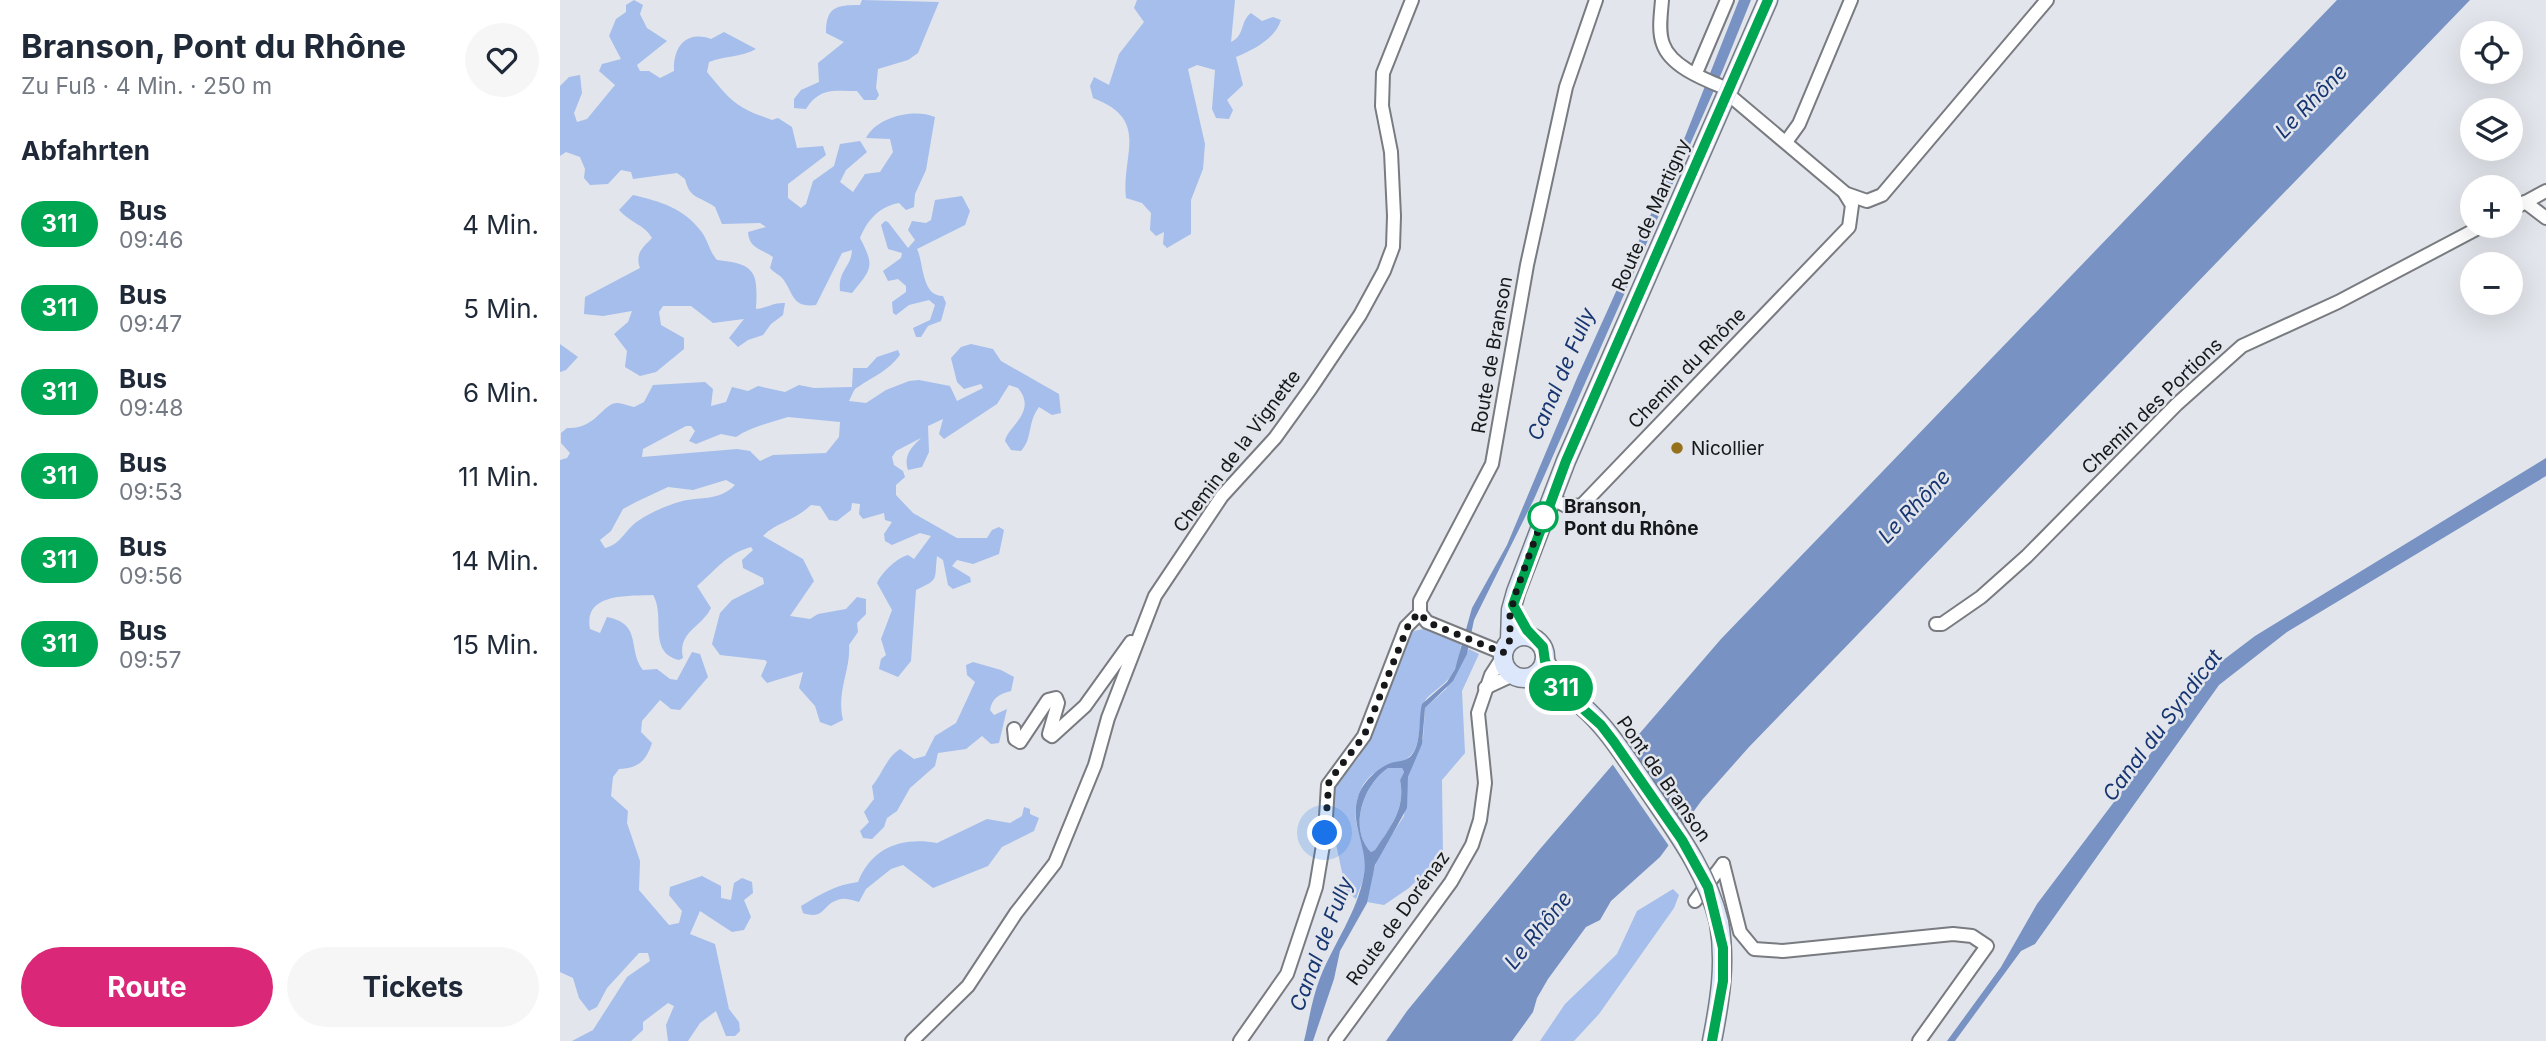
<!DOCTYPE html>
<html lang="de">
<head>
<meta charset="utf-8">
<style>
  body { margin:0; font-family:Inter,sans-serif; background:#f6f6f7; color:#1f2937; height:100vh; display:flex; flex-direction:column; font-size:26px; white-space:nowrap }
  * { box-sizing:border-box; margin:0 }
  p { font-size:23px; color:#747a83 }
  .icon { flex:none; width:38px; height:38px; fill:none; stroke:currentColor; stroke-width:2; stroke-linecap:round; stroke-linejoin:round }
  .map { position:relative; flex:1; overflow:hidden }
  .drawer { display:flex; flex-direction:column; background:#fff; width:560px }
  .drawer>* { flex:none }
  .badge { padding:0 14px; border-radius:23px; font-size:24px; line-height:46px }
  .controls { position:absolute; left:1900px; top:21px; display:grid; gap:14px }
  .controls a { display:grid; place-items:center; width:63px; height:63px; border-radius:50%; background:#fff; box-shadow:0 7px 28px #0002; font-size:35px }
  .you { position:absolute; width:35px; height:35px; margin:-18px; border:5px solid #fff; border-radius:50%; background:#1a73e8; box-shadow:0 0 0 10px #1a73e833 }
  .map>.badge { position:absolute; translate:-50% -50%; box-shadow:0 0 0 4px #fff }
  h2 { padding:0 21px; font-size:26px; line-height:63px }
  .round { display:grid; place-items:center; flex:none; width:74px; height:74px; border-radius:37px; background:#f6f6f7 }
  .head { display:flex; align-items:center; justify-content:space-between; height:119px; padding:0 21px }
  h1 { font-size:33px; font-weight:700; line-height:52px }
  .cta { display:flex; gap:14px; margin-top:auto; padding:14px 21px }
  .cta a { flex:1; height:80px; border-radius:42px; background:#db2777; color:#fff; font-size:28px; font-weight:700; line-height:80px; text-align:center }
  .cta a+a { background:#f6f6f7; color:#1f2937 }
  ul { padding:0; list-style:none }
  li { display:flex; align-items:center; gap:21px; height:84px; padding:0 21px }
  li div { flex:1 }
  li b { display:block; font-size:26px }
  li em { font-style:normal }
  li .badge { min-width:77px; font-weight:700; text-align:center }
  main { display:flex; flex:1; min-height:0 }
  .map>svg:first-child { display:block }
  .green { fill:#a5beec; fill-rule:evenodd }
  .water { fill:#7792c3; fill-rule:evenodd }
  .pier { fill:#e2e5eb }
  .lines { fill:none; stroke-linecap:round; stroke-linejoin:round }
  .street-casing { stroke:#787b80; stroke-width:16 }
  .secondary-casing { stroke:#787b80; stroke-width:21 }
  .street { stroke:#fff; stroke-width:12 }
  .secondary { stroke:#dce7fc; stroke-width:18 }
  .secondary-bridge-casing { stroke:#787b80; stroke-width:21; stroke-linecap:butt }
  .secondary-bridge { stroke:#dce7fc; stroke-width:18 }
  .line-casing { stroke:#fff; stroke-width:16 }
  .line { stroke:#00a651; stroke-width:10 }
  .walk { stroke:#16181a; stroke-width:7; stroke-dasharray:0 12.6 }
  .poi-dot { fill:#96701a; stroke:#e2e5eb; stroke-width:2.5 }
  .stop-dot { fill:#fff; stroke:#00a651; stroke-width:3.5 }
  .labels { text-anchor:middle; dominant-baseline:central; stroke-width:5; stroke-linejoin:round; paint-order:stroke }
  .street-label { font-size:19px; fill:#16181a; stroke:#e2e5eb }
  .poi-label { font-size:19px; fill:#16181a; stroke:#e2e5eb; text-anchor:start }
  .stop-label { font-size:19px; font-weight:bold; fill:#16181a; stroke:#e2e5eb; text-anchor:start }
  .water-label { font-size:21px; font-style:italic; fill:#173671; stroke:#e2e5eb }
</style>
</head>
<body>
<main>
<section class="drawer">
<div class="head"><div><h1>Branson, Pont du Rhône</h1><p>Zu Fuß · 4 Min. · 250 m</p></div><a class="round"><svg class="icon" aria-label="heart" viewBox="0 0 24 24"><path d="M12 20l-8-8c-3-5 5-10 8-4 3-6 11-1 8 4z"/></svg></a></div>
<h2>Abfahrten</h2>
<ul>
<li><span class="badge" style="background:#00a651;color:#fff">311</span><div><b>Bus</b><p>09:46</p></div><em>4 Min.</em></li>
<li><span class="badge" style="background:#00a651;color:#fff">311</span><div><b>Bus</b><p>09:47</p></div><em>5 Min.</em></li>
<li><span class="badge" style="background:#00a651;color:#fff">311</span><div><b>Bus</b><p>09:48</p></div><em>6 Min.</em></li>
<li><span class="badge" style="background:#00a651;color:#fff">311</span><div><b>Bus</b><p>09:53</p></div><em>11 Min.</em></li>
<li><span class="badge" style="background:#00a651;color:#fff">311</span><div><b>Bus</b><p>09:56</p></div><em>14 Min.</em></li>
<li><span class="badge" style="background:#00a651;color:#fff">311</span><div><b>Bus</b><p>09:57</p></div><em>15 Min.</em></li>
</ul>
<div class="cta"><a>Route</a><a>Tickets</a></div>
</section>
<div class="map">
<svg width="1986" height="1041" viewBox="0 0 1986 1041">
  <rect width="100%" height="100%" fill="#e2e5eb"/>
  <g class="green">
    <path d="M74,0L83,5L80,14L87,28L107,41L77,65L80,71H89L100,78L114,71C113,47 126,30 151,39L164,32L196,49C183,57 164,56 149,62L147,72C172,102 175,107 212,120L218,118L232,127L237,148L263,146L266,155L228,184V198L241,208L246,204L253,181L274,166L280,144L300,141L307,152L286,170L280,182L293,192L305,174L320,172L333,152L330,139L306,138C317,117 353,108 375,117L366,170L355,194L354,207L346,210L339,203C319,207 308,219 300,238C315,267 312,268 292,293L280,291C278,270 291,268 292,250L282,253L256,305C232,308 234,294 223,279C220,275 214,273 210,268L213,257C202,249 189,249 188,232L206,227L200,223L162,224L155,207C140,196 130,200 125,179L117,173L73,179L71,172L61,170L48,184L30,185L24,178L25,169L20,157L6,152L0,156V86L9,77L20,75L22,93L14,113L17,122L27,119L55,85L39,71L42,64L61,59L49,36L56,19L66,12V5Z"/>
    <path d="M302,0L379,2L358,53L348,60L318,69L316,88L319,95L316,100H304L297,91C274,91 260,87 246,109L234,108V99L241,90L259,82L258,63L284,42L266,33C266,7 276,5 300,5Z"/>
    <path d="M577,0H675L671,42C685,36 680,21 691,13L702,21L713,17L721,20C715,39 694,49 676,57L683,85L667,100L673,110L669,119L656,118L652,109L655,70L637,65L628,69L645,144L643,169L631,200V234L607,248L603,244L604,232L596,236L590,230L591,213L582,203L566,198C561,154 591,120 533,98L530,86L534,77L549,85L559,54L584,22L574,8Z"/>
    <path d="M73,195C101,202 122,207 141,231C148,240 149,251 157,260C196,264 198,272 196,309C207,308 214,302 225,303L223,315L211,324L203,335L188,340L178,347L169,338L184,319L153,323L131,306H103L99,312L101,325L124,338V349L96,372L80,376L65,367L67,351L54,334L68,322L72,311L43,316L24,314L25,297L80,268C75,254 82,248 92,238C85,225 69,222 59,210Z"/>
    <path d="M402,196L410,211L405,225L357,249C364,263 361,296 383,296L386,303L381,321L368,326L361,337H356L353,328L370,320L375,305L369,300L349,305L336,315L333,313L332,302L346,292V286L338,279L328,281L323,271L341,258L342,253L328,249L321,225L325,221L328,222L348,248L355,240L348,230L352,221L366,223L371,220L375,200Z"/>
    <polygon points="0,344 18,357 6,370 0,372"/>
    <path d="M411,344L433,349L441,361L499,394L501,413L492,415L479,407C467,423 473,438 461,451L451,450L445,441C447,427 478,412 458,388L449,385L437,404L384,439L379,434L383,419L368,426L369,452L362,467L348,470C343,455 352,447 361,438L336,451L332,457L334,465L343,471L345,477L336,485V495L353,513L397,538H427L432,530L439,527L444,530L439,554L413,564L397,560L392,566L410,577L411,582L393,589L388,585L383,560L377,556C374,580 380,579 356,590L351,661L338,677L319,669L321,659L326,655L321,639L332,610L317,583C322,572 337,558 348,555L354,559L371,536L360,533L332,545L325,541L324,534L332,522L325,520L324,513L303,519L299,514L300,504L292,503L291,510L277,521L269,520L260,506L251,505C236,520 215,523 203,536L243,559L254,581L230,616L250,619L258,614L286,609L297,597L306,599V614L297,623L298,632L289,645C291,670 276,691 283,720L271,726L260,722L255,706L239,688L243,672L207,683L201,676L207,662L205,660L160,655L152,644L160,613L172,600L204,584L203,578L183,568L182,560L193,550L191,547C166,554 156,570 137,586L151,608C142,627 117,632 123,658L119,660C87,652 106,617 93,595C67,596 23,593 30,629L40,633L47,617C83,624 67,649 83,670L97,669L110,679L117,680L132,652L140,654L148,677L120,710L111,709L100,700L82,721L81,732L92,743C86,761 79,768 59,769L53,777L51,796L68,811L67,823L80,861L79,890L109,925L119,923L122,911L109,895L110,887L142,876L161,886V898L171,900L174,883L182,878L192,882L193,893L184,900L191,917L184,930L172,932L140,911L130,934L155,944L169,1009L179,1022L180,1031L175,1036H166L156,1011L140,1023L128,1041H108L106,1025L114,1006L108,1003L83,1022V1030L71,1041H12L33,1030L67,977L90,961L88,953H79L47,988L37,1007L29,1011L19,998L13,978L0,972V460L7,458L10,453L1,443V433L7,428C35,430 43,403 57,403C62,403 69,406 74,407L84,402L93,385L145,382L153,389L151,406L166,402L172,387L188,391L198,386L225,392L239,385L254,388L292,387L293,368H307L317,357L338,350L340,355C328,371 314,376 298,387C293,389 292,396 289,401L306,403L326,390L349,381L359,380L390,386L397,401L423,388L421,384L404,389L397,382L391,358L401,347ZM228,417L280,422L279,437L266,453L213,455L200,461L190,451L177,449L82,457L83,449L126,426H131L135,431L129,441L136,444L161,434L176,437C193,426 210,423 228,417ZM166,480L175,485C159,502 138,496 119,502C105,506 85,515 74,524C63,534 60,544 45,548L40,540L51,531L63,509L76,502L108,487L133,490Z"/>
    <path d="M863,629L901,644C899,661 895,675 881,686C876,691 868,695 865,701C856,717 864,745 849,757C835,769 813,764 801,789C789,816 799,832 806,857C809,870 800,887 796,899L786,891L769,811L774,787L799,757L849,632Z"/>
    <polygon points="909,649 919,654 902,691 905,753 882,780 883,855 849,888 824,905 807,902 809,885 819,854 844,816 848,777 863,738 865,708 886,689"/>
    <path d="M413,662L441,670L454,677L451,691C439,694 432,698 430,710L434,715L447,709L439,743L431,744L422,736L406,749L378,753L375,766L350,788L337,811L327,818L324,827L312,839L303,838L300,831L309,822L304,812L314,799L312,786C323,773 326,758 340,749L354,759L365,756L375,736L396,723L415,682L407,675L406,665Z"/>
    <path d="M828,768H842L844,772L840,780C846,809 830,827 815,850L811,852C788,829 803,785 828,768Z"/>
    <path d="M464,807L470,809V814L479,818L474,831L442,847L428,866L373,888L343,865L331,869L306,889L299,902C294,901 288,898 282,899C261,902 267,921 243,913L241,906C261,894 275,885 298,882C312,847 342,837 377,843L427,819L450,823L462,816Z"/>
    <polygon points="1113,889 1119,895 1114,908 1039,1014 1014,1041 980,1041 1005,1004 1057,954 1077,911"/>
  </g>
  <g class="water">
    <path d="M1179,0H1191L1162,72L974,499L914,620L907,654L893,681L865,708L862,744L848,777L847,808L815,865L807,903L780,951L774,979L753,1041H744C749,1021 752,998 760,978C774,943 797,913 804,875C809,848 789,825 798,797C802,783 817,768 831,763C838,761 846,761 851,756C862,744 858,719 862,704L887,682L895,669L912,608L947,545L1017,378L1119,152ZM828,768H842L844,772L840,780C846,809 830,827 815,850L811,852C788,829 803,785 828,768Z"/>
    <polygon points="1777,0 1910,0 1189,747 1142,800 1100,857 1051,901 1040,920 1026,927 988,979 977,998 973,1012 952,1041 826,1041 847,1011 980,849 1161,639"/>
    <polygon points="1986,458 1986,476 1727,632 1659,685 1475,944 1461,951 1395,1041 1387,1041 1441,967 1477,904 1658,664 1695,636"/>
  </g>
  <polygon class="pier" points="1066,744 1125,829 1111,849 1051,762"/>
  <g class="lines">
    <defs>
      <g id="street">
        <path d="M1102,0C1101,14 1098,31 1103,44C1111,68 1149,81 1170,90"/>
        <polyline points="1136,73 1167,0"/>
        <polyline points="1226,142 1239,124 1291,0"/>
        <polyline points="1287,194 1307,201 1322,195 1487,0"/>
        <polyline points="1965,202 1986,218"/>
        <polyline points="1951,210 1986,191"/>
        <polyline points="991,498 1008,507 1022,505 1289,227 1292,205 1284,192 1168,94"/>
        <polyline points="1376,624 1382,624 1421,597 1467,556 1617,404 1682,346 1778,302 1922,226"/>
        <polyline points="943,653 867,622 860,613 860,601 932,464 967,265 1006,87 1036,0"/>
        <polyline points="925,688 953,675"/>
        <polyline points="454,729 455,739 460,742 488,700 496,698 498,703 489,734 492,736 525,706 571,642"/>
        <polyline points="1163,864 1180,932 1194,949 1223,951 1393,934 1412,936 1427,946 1359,1041"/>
        <polyline points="1135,901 1163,864"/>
        <polyline points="352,1041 408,986 456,913 495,863 535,765 548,718 595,596 662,496 715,438 751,388 800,315 824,271 833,247 834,216 831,152 822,106 823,73 852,0"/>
        <polyline points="680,1041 727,974 756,887 765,833 768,785 804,736 846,627 860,613"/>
        <polyline points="775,1041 891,882 912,845 920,820 925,783 918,713 931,675 942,658"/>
      </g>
      <g id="secondary">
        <circle cx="964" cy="657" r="21"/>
        <polyline points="950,640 951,610 956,592 1006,461 1208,0"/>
        <polyline points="985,661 1001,689 1021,705"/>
        <path d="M1152,1041C1160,1000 1166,964 1159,922"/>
      </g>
    </defs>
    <use href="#street" class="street-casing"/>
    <use href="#secondary" class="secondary-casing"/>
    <use href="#street" class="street"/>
    <use href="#secondary" class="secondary"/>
    <defs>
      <path id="secondary-bridge" d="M1021,705C1046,726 1063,754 1082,781C1112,826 1146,868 1159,922"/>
    </defs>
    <use href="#secondary-bridge" class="secondary-bridge-casing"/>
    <use href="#secondary-bridge" class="secondary-bridge"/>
  </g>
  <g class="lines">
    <defs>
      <polyline id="line" points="1152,1041 1163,981 1163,948 1148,887 1122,840 1054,742 1041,725 1001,689 985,661 983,647 967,630 953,605 1006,461 1208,0"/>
    </defs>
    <use href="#line" class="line-casing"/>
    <use href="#line" class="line"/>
    <polyline class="walk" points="765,833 769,781 804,736 850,621 860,613 867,622 943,653 950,640 950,615 956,592 983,517"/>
  </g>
  <circle class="poi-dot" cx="1117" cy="448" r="7"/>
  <circle class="stop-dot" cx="983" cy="517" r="14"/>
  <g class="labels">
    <g class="street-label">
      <text transform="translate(1091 215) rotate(-66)">Route de Martigny</text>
      <text transform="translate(932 355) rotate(-80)">Route de Branson</text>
      <text transform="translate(1127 368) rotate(-46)">Chemin du Rhône</text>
      <text transform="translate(1592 406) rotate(-44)">Chemin des Portions</text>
      <text transform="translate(677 451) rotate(-53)">Chemin de la Vignette</text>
      <text transform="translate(1104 779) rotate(55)">Pont de Branson</text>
      <text transform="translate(838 918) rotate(-54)">Route de Dorénaz</text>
    </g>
    <g class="poi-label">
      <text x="1131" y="448">Nicollier</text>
    </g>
    <g class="stop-label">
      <text x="1004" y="506">Branson,<tspan x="1004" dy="22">Pont du Rhône</tspan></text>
    </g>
    <g class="water-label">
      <text transform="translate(1751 101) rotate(-46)">Le Rhône</text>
      <text transform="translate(1001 374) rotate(-67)">Canal de Fully</text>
      <text transform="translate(1354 506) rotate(-46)">Le Rhône</text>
      <text transform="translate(1602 725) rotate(-53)">Canal du Syndicat</text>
      <text transform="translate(978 930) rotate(-51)">Le Rhône</text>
      <text transform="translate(761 944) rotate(-69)">Canal de Fully</text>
    </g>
  </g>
</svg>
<div class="controls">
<a><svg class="icon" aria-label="locate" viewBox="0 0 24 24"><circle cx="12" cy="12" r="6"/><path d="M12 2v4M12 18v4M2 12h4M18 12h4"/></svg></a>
<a><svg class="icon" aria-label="layers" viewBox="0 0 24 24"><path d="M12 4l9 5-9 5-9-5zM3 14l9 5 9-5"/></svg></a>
<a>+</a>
<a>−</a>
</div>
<div class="you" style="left:765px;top:833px"></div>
<b class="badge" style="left:1001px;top:688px;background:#00a651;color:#fff">311</b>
</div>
</main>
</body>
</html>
